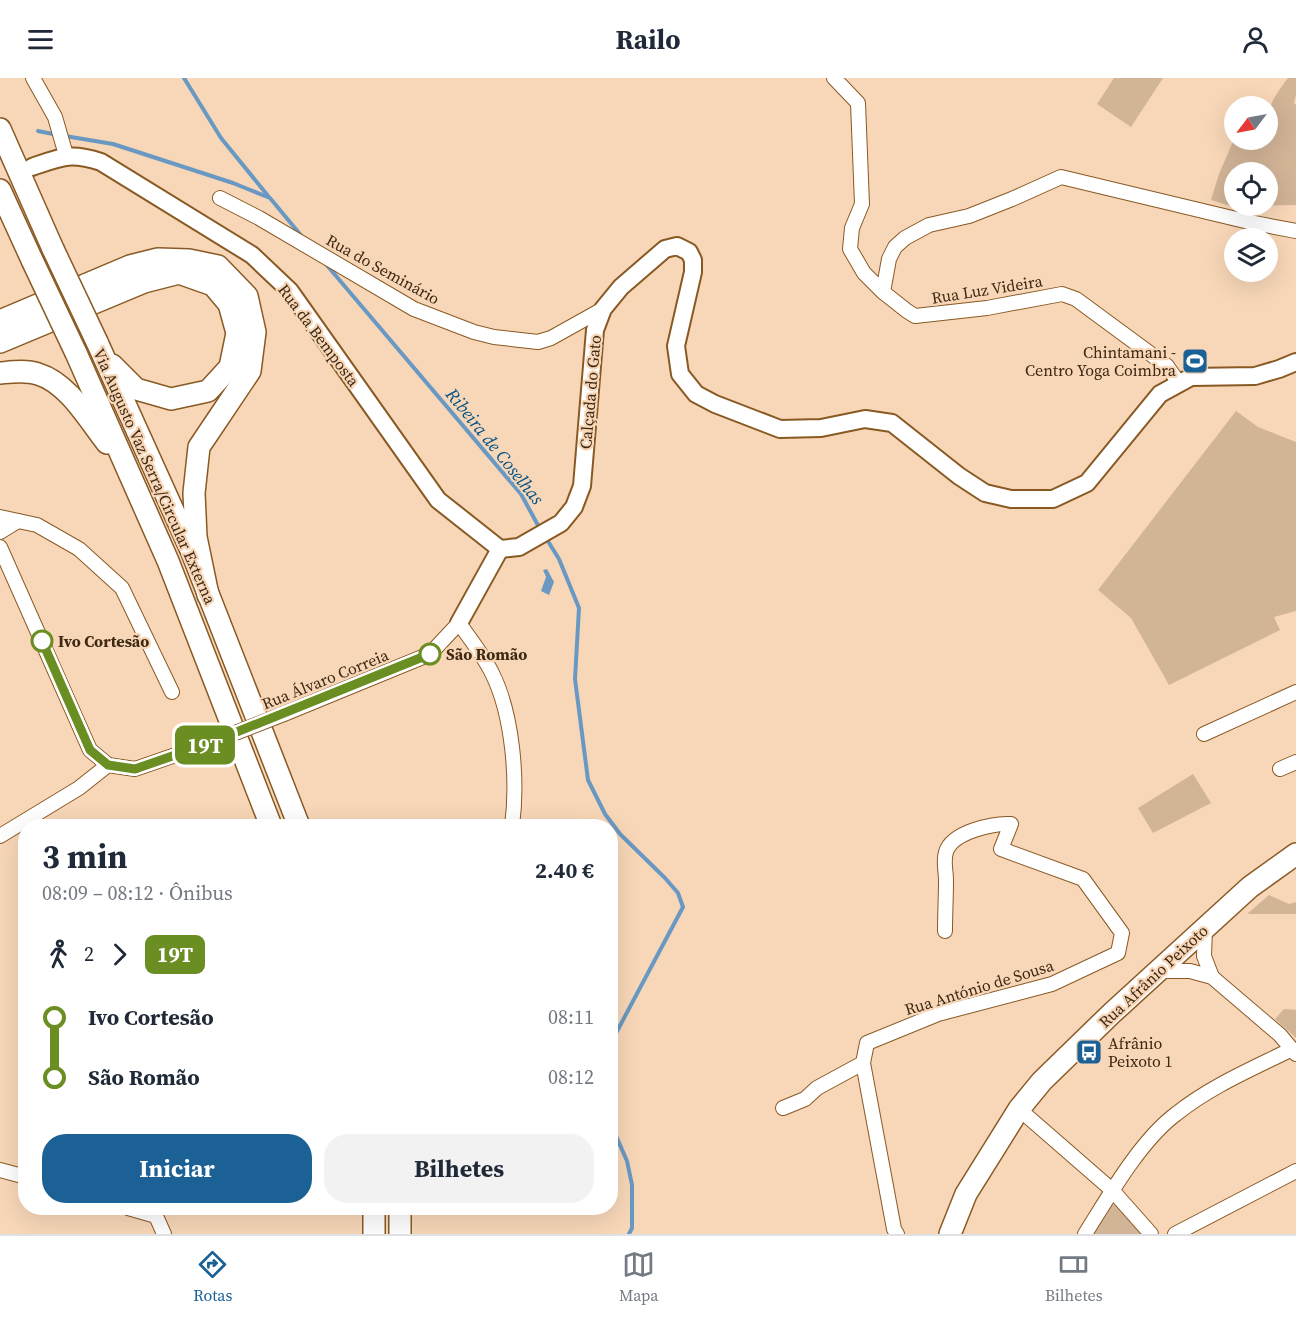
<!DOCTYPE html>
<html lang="pt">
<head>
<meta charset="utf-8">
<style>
  body { margin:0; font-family:"Source Serif 4",serif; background:#f2f2f3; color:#1f2937; height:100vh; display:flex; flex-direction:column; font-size:22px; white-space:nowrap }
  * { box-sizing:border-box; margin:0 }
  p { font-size:20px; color:#747a83 }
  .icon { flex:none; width:33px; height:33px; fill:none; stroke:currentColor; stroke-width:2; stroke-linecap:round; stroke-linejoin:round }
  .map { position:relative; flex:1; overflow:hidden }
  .drawer { position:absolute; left:18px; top:741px; width:600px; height:396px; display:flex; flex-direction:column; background:#fff; border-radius:24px; box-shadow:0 6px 24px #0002 }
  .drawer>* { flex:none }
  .badge { padding:0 12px; border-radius:9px; font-size:21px; line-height:39px }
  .needle { width:39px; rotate:238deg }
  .buttons { position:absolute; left:1224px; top:18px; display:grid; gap:12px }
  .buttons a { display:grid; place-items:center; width:54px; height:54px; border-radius:50%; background:#fff; box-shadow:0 6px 24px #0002; font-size:30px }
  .map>.badge { position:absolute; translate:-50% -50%; box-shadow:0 0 0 3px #fff }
  .legs { display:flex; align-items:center; gap:9px; height:66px; padding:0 24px; font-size:20px }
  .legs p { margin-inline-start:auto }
  .overview { display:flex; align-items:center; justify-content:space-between; height:102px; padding:0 24px }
  h1 { font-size:33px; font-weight:700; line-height:45px }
  .primary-button { display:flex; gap:12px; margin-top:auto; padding:12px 24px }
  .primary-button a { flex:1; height:69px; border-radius:24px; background:#1b6196; color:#fff; font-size:24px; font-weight:700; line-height:69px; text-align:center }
  .primary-button a+a { background:#f2f2f3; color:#1f2937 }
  ul { padding:0 24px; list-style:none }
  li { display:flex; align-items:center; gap:21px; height:60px; font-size:22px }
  li i { display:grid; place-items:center; width:9px; height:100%; margin:0 8px; background:currentColor }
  li i::after { content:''; width:15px; height:15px; margin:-8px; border:4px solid; border-radius:50%; background:#fff }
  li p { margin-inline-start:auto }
  li:first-child i { background:linear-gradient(#0000 50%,currentColor 0) }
  li:last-child i { background:linear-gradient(currentColor 50%,#0000 0) }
  header { display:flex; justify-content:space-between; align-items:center; height:78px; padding:0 24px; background:#fff; font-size:27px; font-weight:700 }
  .tab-bar { display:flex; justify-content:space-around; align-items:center; height:84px; border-top:2px solid #e0e1e3; background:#fff; font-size:16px; color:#747a83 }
  .tab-bar a { display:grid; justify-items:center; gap:3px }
  .tab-bar .on { color:#1b6196 }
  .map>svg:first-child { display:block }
  .green { fill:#d2b497; fill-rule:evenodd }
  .water { fill:#6999c2 }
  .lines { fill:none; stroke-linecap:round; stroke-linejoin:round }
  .stream { stroke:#6999c2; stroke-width:4 }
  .minor-casing { stroke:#895923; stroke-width:16 }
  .tertiary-casing { stroke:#895923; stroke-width:20 }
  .primary-casing { stroke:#895923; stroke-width:24 }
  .trunk-casing { stroke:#895923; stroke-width:24 }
  .minor { stroke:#fff; stroke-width:14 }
  .tertiary { stroke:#fff; stroke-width:16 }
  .primary { stroke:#fff; stroke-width:21 }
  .trunk { stroke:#fff; stroke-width:21 }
  .minor-bridge-casing { stroke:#895923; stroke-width:16; stroke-linecap:butt }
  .trunk-bridge-casing { stroke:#895923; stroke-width:24; stroke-linecap:butt }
  .minor-bridge { stroke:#fff; stroke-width:14 }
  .trunk-bridge { stroke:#fff; stroke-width:21 }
  .line-1-casing { stroke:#fff; stroke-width:14 }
  .line-1 { stroke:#6b8e23; stroke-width:9 }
  .stop-1-dot { fill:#fff; stroke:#6b8e23; stroke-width:3 }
  .labels { text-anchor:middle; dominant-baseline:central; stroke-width:4.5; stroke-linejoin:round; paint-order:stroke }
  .street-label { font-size:16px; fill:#3d2812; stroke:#f8d7b8 }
  .poi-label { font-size:16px; fill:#3d2812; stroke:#f8d7b8; text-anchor:end }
  .stop-label { font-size:16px; font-weight:bold; fill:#3d2812; stroke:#f8d7b8; text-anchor:start }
  .water-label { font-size:18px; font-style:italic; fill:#005287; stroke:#f8d7b8 }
</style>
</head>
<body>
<header><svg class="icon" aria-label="menu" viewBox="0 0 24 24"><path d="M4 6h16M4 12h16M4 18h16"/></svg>Railo<svg class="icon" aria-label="person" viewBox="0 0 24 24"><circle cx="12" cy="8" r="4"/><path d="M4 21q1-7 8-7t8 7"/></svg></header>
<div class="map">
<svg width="1296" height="1156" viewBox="0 0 1296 1156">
  <rect width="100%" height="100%" fill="#f8d7b8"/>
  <g class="green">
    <polygon points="1114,0 1163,0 1131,49 1097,26"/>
    <path d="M1288,0H1296V17L1294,25L1296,27V127L1230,128L1211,122L1219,96L1234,61L1268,62C1268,28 1268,27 1288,0ZM1234,94H1268V128H1234Z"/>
    <polygon points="1236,333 1258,349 1296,364 1296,533 1274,539 1280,552 1169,607 1131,540 1098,512"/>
    <polygon points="1193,696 1211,725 1153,755 1138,730"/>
    <polygon points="1269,817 1289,826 1296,824 1296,836 1247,836"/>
    <polygon points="1284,931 1296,932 1296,960 1275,941"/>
    <polygon points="1110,1127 1116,1127 1143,1156 1093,1156"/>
  </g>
  <polygon class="water" points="547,491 554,504 549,517 541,513 546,499 543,492"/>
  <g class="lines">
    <g class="stream">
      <polyline points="184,0 221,60 269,119"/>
      <polyline points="38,53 58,57"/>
      <polyline points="65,58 113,66 233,105 270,120 304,161"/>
      <polyline points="325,185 521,416 540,451"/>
      <polyline points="546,460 559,481 579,530 575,601 588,702 605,736 620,756 665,800 678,815 683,829 615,957 610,983"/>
      <polyline points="610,1031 616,1058 627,1083 632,1107 632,1150 629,1156"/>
    </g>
    <defs>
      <g id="minor">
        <polyline points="33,0 55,39 66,77"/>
        <polyline points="834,0 858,25 862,126 852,150 850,171 864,195 883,214 889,181 895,169 905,160 929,147 969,138 1012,121 1061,99 1249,144 1296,153"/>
        <polyline points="220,120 259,140 414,231 474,254 494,259 538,264 551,260 603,231"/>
        <polyline points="883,214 907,233 915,238 987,230 1062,216 1076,221 1167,288 1179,305"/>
        <polyline points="0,439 37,447 79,471 122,510 172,614"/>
        <polyline points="0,454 18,443"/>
        <polyline points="0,469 90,672 108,687"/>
        <path d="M284,636L430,576L459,545C470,561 483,577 492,595C513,637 518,703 512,748"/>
        <polyline points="1204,656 1296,614"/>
        <polyline points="1280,691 1296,684"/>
        <polyline points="0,758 79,710 108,687 135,691 207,666"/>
        <polyline points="1205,850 1204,878 1212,899"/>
        <polyline points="1157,893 1190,893 1212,899 1280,957 1296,976"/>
        <polyline points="783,1030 805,1021 817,1010 863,985"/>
        <polyline points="1019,1031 1112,1112 1151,1156"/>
        <polyline points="0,1092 26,1099"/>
        <polyline points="128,1130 156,1138 164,1156"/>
        <path d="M897,1156L894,1151L863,985L867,965L938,936L1052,906L1118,875L1122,855L1083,801L1001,771L1011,746C993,745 952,754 946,774C943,783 946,793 946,802C946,819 945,836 945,853"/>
        <path d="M1085,1156C1109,1118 1140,1063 1176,1036C1211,1008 1252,991 1292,971"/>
        <polyline points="1175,1156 1296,1093"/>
      </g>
      <g id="tertiary">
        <path d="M32,89C61,79 70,74 101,84L252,177L290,213L438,422L500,471"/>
        <polyline points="500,471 519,469 561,445 574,429 582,408 595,252 603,231 621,209 665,171 677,168 689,174 693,182 693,194 676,268 680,296 696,316 715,326 780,351 821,350 865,341 892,345 959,398 985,415 1011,421 1053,421 1087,405 1160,316 1191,299 1255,298 1279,291 1296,284"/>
        <polyline points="459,545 500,471"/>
      </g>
      <polyline id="primary" points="950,1156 966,1116 1019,1031 1042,1003 1112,935 1250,809 1296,776"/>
      <g id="trunk">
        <polyline points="0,51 53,171"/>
        <polyline points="0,112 32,182"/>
        <polyline points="0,243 130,188 158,181 189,182 218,188 247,218 255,254 250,293 199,369 194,415 196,459 208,517"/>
        <polyline points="0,264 144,204 179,195 213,207 229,226 237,255 230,289 208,313 171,321 136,311 112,287"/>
        <polyline points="97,264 191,472 299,748"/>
        <polyline points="76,275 168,483 271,748"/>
        <path d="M0,295C12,294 26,292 38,296C68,305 88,341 107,365"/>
        <polyline points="374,1130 374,1156"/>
        <polyline points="400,1130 400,1156"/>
      </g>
    </defs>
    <use href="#minor" class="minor-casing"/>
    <use href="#tertiary" class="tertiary-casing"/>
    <use href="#primary" class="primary-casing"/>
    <use href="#trunk" class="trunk-casing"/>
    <use href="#minor" class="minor"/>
    <use href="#tertiary" class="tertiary"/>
    <use href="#primary" class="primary"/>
    <use href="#trunk" class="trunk"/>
    <defs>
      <polyline id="minor-bridge" points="207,666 284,636"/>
      <g id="trunk-bridge">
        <polyline points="53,171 97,264"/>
        <polyline points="32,182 76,275"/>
      </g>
    </defs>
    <use href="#minor-bridge" class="minor-bridge-casing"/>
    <use href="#trunk-bridge" class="trunk-bridge-casing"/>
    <use href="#minor-bridge" class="minor-bridge"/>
    <use href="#trunk-bridge" class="trunk-bridge"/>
  </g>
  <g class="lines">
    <defs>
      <polyline id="line-1" points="42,563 90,672 108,687 135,691 207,666 430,576"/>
    </defs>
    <use href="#line-1" class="line-1-casing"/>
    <use href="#line-1" class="line-1"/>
  </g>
  <defs>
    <symbol id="stadium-square" viewBox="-11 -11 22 22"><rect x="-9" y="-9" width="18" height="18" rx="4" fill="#1b6196" stroke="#f8d7b8"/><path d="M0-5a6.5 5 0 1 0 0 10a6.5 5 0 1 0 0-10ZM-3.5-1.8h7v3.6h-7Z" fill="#fff"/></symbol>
    <symbol id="bus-square" viewBox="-11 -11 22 22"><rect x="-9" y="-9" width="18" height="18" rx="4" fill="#1b6196" stroke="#f8d7b8"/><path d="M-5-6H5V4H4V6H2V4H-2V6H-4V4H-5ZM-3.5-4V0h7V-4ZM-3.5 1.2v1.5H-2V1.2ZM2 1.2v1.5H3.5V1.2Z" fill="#fff"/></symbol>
  </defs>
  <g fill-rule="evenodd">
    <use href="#stadium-square" x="1180" y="268" width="30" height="30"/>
    <use href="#bus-square" x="1074" y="959" width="30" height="30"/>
  </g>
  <g class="stop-1-dot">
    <circle cx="42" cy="563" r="10"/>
    <circle cx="430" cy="576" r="10"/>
  </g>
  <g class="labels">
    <g class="street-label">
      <text transform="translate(383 191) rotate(29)">Rua do Seminário</text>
      <text transform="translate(987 211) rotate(-9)">Rua Luz Videira</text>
      <text transform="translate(319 257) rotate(53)">Rua da Bemposta</text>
      <text transform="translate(590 314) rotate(-85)">Calçada do Gato</text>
      <text transform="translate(155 398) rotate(66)">Via Augusto Vaz Serra/Circular Externa</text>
      <text transform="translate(325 601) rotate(-22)">Rua Álvaro Correia</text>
      <text transform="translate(1153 898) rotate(-43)">Rua Afrânio Peixoto</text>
      <text transform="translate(979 909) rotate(-17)">Rua António de Sousa</text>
    </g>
    <g class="poi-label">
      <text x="1176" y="274">Chintamani -<tspan x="1176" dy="18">Centro Yoga Coimbra</tspan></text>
      <text x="1108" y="965" text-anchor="start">Afrânio<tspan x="1108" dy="18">Peixoto 1</tspan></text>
    </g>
    <g class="stop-label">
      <text x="58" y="563">Ivo Cortesão</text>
      <text x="446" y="576">São Romão</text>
    </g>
    <g class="water-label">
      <text transform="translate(495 368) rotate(51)">Ribeira de Coselhas</text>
    </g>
  </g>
</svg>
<div class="buttons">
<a><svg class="needle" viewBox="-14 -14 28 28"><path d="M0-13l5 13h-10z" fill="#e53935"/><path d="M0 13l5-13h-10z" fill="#747a83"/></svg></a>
<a><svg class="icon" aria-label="locate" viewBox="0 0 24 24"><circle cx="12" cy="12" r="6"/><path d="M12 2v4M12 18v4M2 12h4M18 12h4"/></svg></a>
<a><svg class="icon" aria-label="layers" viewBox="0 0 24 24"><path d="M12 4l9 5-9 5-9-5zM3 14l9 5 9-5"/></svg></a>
</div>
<b class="badge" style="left:205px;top:667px;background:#6b8e23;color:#fff">19T</b>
<section class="drawer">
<div class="overview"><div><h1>3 min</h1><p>08:09 – 08:12 · Ônibus</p></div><b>2.40 €</b></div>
<div class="legs"><svg class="icon" aria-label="walk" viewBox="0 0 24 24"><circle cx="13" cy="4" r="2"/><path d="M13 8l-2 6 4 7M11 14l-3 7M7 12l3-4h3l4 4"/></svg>2<svg class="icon" aria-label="forward" viewBox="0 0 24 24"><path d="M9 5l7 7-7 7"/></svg><b class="badge" style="background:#6b8e23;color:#fff">19T</b></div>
<ul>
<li><i style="color:#6b8e23"></i><b>Ivo Cortesão</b><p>08:11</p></li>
<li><i style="color:#6b8e23"></i><b>São Romão</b><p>08:12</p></li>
</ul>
<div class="primary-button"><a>Iniciar</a><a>Bilhetes</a></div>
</section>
</div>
<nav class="tab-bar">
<a class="on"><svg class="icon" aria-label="directions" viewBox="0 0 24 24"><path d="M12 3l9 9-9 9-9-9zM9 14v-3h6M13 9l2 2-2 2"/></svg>Rotas</a>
<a><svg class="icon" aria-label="map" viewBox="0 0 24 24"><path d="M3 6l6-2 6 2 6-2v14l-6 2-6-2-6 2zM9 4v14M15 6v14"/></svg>Mapa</a>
<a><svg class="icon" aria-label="tickets" viewBox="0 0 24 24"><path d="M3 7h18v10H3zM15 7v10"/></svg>Bilhetes</a>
</nav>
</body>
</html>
